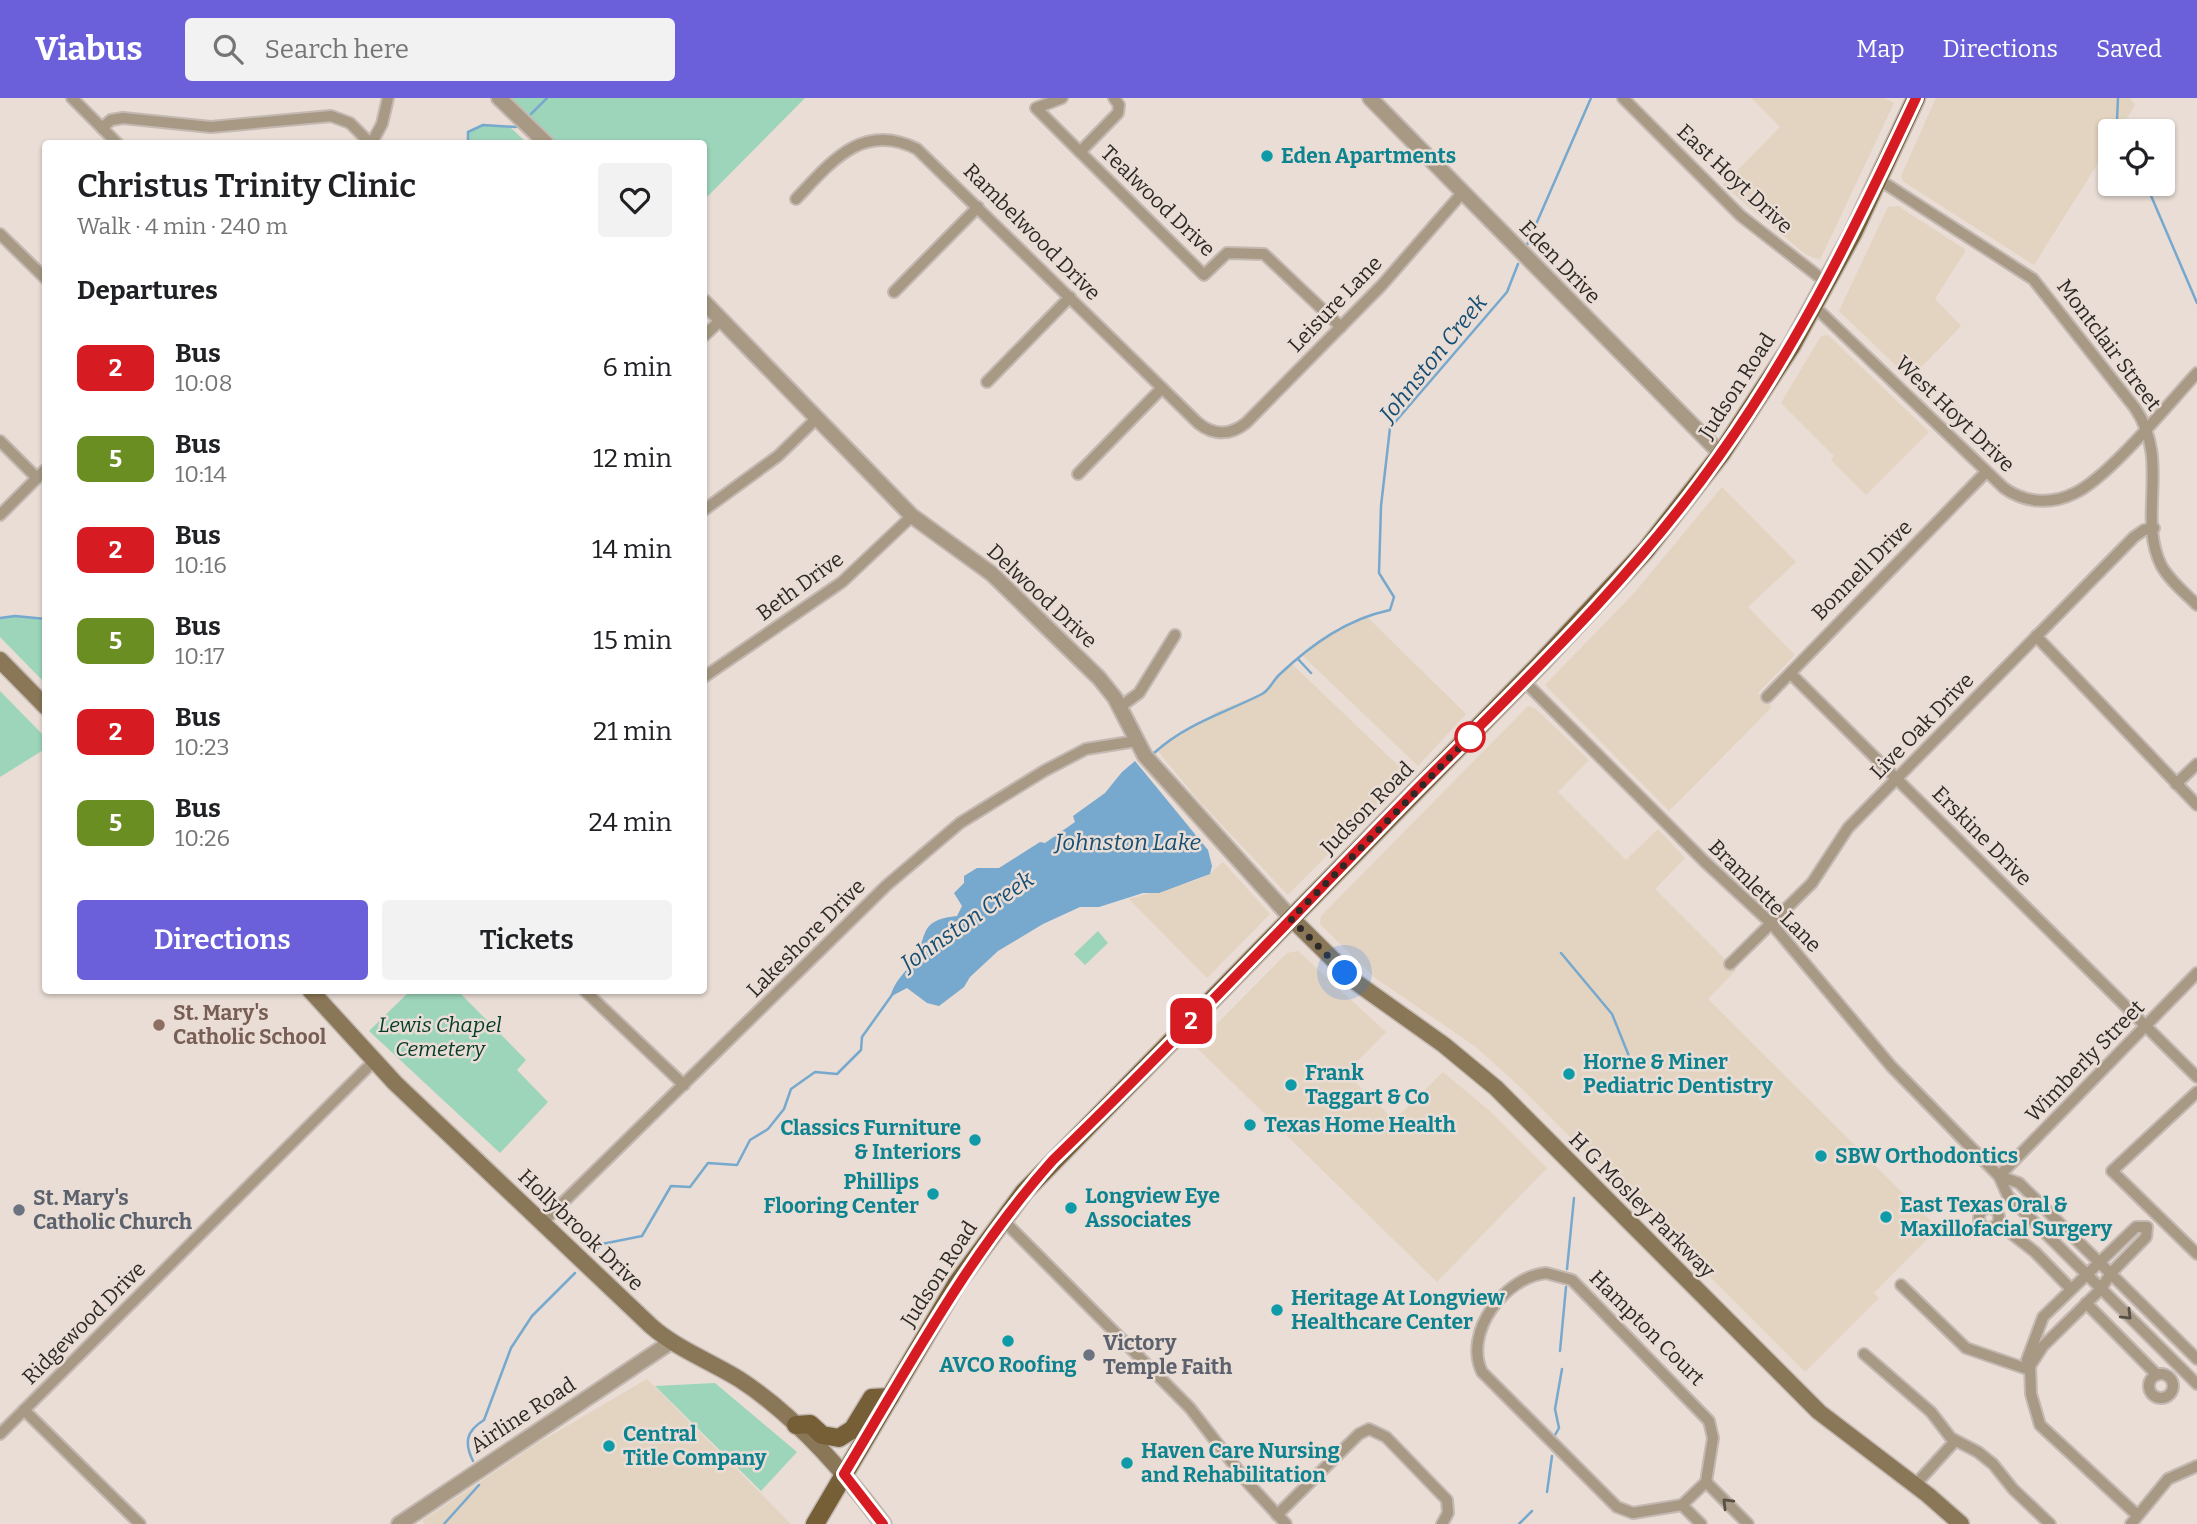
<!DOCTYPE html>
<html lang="en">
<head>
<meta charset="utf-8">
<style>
  body { margin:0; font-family:Bitter,serif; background:#f2f2f2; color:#202124; height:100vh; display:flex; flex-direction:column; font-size:26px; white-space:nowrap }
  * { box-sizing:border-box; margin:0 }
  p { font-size:23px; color:#757577 }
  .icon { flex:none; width:38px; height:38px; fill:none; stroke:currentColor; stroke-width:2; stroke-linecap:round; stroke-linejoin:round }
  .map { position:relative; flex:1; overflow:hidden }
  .side { position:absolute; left:42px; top:42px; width:665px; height:854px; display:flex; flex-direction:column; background:#fff; border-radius:7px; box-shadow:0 2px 5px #0004 }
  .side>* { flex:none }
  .badge { padding:0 14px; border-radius:10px; font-size:24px; line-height:46px }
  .tools { position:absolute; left:2098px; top:21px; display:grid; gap:14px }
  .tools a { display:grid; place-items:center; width:77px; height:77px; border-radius:7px; background:#fff; box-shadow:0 2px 5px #0004; font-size:35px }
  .you { position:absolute; width:35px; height:35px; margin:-18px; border:5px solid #fff; border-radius:50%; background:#1a73e8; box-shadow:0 0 0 10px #1a73e833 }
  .map>.badge { position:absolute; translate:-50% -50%; box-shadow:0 0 0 4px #fff }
  h2 { padding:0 35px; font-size:26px; line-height:63px }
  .round { display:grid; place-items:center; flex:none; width:74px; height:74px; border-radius:7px; background:#f2f2f2 }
  .overview { display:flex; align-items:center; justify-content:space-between; height:119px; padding:0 35px }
  h1 { font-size:33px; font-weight:600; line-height:52px }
  .action { display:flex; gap:14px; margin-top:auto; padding:14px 35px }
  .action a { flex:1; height:80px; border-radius:7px; background:#6b60da; color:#fff; font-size:28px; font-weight:600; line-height:80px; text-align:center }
  .action a+a { background:#f2f2f2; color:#202124 }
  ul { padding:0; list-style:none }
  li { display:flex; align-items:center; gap:21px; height:91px; padding:0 35px }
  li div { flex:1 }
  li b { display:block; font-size:26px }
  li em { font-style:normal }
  li .badge { min-width:77px; font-weight:700; text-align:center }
  header { display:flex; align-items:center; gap:42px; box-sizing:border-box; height:98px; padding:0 35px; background:#6b60da; color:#fff }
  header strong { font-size:33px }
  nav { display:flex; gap:38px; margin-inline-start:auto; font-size:24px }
  .search { width:490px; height:63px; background:#f2f2f2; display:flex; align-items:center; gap:18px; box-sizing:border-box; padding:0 24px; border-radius:7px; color:#757577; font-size:26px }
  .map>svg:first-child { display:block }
  .commercial { fill:#e3d3c1 }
  .green { fill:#9dd5bb }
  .water { fill:#77a8cd }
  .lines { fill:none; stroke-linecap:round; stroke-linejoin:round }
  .stream { stroke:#77a8cd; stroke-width:2.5 }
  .minor-casing { stroke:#c3b9b2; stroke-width:14 }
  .tertiary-casing { stroke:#c3b9b2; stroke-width:18 }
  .secondary-casing { stroke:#c3b9b2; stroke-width:19 }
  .primary-casing { stroke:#c3b9b2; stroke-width:21 }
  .minor { stroke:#a79984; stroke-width:10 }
  .tertiary { stroke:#a79984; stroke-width:14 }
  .secondary { stroke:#8a7757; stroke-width:16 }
  .primary { stroke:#765e37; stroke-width:18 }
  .oneway { stroke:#585047 }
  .line-casing { stroke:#fff; stroke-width:16 }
  .line { stroke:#d61b22; stroke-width:10 }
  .walk { stroke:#2d2926; stroke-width:7; stroke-dasharray:0 12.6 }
  .culture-dot { fill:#0f9aa8; stroke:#e9ddd5; stroke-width:2.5 }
  .stop-dot { fill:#fff; stroke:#d61b22; stroke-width:3.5 }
  .education-dot { fill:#8d6e63; stroke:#e9ddd5; stroke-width:2.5 }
  .worship-dot { fill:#6b7280; stroke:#e9ddd5; stroke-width:2.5 }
  .labels { text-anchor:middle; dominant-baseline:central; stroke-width:5; stroke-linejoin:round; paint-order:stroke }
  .culture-label { font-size:21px; font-weight:bold; fill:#0d838f; stroke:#e9ddd5; text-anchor:start }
  .street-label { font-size:21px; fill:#2d2926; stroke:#e9ddd5 }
  .education-label { font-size:21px; font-weight:bold; fill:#785e54; stroke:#e9ddd5; text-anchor:start }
  .park-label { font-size:21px; font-style:italic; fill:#053c29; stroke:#e9ddd5 }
  .worship-label { font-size:21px; font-weight:bold; fill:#5b616d; stroke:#e9ddd5; text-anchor:start }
  .water-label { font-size:23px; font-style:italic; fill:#174f74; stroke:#e9ddd5 }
</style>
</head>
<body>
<header>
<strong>Viabus</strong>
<div class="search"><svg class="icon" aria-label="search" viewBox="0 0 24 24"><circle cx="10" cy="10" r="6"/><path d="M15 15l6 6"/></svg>Search here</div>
<nav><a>Map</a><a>Directions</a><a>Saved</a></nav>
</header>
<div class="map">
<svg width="2197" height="1426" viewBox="0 0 2197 1426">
  <rect width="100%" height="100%" fill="#e9ddd5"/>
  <g class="commercial">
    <polygon points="1751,0 1884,0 1894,5 1820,162 1805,156 1723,87 1780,29"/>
    <polygon points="1936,0 2130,0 2135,7 2119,33 2110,33 2110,46 2034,167 1904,84 1901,78"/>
    <polygon points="1898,108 1966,152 1935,201 1961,228 1910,281 1839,213 1888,109"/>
    <polygon points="1828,237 1929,334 1866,397 1831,362 1834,358 1781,305 1821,238"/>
    <polygon points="1722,389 1796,464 1748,509 1795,557 1758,595 1772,609 1669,713 1545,587 1635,494"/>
    <polygon points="1365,517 1466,616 1418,668 1302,557 1320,542"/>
    <polygon points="1292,566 1407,676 1288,797 1200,704 1157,652 1218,613 1265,594 1277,578"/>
    <polygon points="1528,608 1536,611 1589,662 1558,694 1626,762 1658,731 1685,760 1655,791 1736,872 1708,901 1938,1130 1874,1195 1879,1200 1805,1274 1522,991 1476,949 1374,879 1320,826 1321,818"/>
    <polygon points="1223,764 1270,816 1207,880 1129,801 1194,783 1210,776"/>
    <polygon points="1298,853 1386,934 1346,975 1394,1022 1443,974 1491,1014 1547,1070 1437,1184 1195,948 1287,855"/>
    <polygon points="647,1281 791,1426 426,1426 422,1423 538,1345"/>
  </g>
  <g class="green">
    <polygon points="511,0 805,0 704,102 704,46 557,45"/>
    <polygon points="483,27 511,30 527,45 468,45 468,34"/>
    <polygon points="15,518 45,522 45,585 0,539 0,520"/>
    <polygon points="0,593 46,640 45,651 0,679"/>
    <polygon points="1098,833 1108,845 1085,867 1074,856"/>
    <polygon points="410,893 458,893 526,962 517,972 548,1004 500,1055 369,933"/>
    <polygon points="715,1285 797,1354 761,1393 655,1288"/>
  </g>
  <path class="water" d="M1135,663L1208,752L1212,768L1210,776L1159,795H1143L1099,809H1080L1043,826L998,853L970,879L964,889L939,908L927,905L907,890L890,899C895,883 901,879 911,866C930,841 915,822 957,818L962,808L954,795L964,785V778L977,770H999L1040,744L1045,745L1075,724L1073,718L1105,695L1122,674Z"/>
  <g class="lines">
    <g class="stream">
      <polyline points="2118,0 2117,22 2123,33"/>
      <polyline points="531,16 547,0"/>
      <polyline points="468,46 468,34 483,27 516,29"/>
      <polyline points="2146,86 2197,205"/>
      <polyline points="1527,147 1591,0"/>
      <polyline points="0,520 15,518 46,521"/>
      <polyline points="1298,561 1311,575"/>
      <path d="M1154,655C1187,625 1225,615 1262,596C1270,592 1273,582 1280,576C1312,546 1347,521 1390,512L1394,499L1379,475L1381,408L1390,330L1507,194L1518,166"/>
      <polyline points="1561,855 1612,916 1633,968"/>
      <polyline points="597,1151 602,1146 642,1138 671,1088 690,1089 708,1065 737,1067 750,1042 768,1031 784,1011 791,991 815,974 837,976 861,952 862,939 892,897"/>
      <polyline points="1567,1171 1574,1100"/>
      <polyline points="1560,1253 1566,1189"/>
      <polyline points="1555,1337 1559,1330 1555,1311 1562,1271"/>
      <path d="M473,1363C464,1345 466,1333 484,1322L511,1250L532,1218L575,1175"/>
      <polyline points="1547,1394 1552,1358"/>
      <polyline points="444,1426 479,1387"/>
      <polyline points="1519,1426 1532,1413"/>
    </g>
    <defs>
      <g id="minor">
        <polyline points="72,0 118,46"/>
        <polyline points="1062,0 1036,10 1080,54 1118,15 1119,7 1114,0"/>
        <polyline points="1623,0 1741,118 1827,185"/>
        <polyline points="102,30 111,22 123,20 211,29 331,18 350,25 371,46"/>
        <polyline points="371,46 382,26 388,0"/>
        <polyline points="1080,54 1204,177 1227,155 1264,156 1341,229"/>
        <path d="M1878,81L2033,181L2135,310C2171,363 2137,418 2161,467C2169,482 2185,495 2197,507"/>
        <path d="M796,101C830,65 862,23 917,51L1198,325C1214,338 1231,337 1246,325L1382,187L1463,94"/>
        <polyline points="0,136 46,181"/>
        <polyline points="894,194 978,109"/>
        <path d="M1814,208L2004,390C2025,405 2051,407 2075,395C2109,379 2169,305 2197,275"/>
        <polyline points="704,238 721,222"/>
        <polyline points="987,284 1070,199"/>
        <polyline points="0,343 37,380"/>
        <polyline points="1078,376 1162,290"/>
        <polyline points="704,412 778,358 817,320"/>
        <polyline points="0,417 46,371"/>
        <polyline points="2036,538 2197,707"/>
        <polyline points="1791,576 2197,979"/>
        <polyline points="704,579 842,484 912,418"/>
        <polyline points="1524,583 1704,763 1771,825 1891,968 1999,1078 2008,1098 2197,1286"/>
        <polyline points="1767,599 1986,374"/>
        <polyline points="1120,609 1139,595 1175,537"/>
        <polyline points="2176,686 2197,666"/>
        <polyline points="1730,866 1812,785 1848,730 2134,439 2144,432 2154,430"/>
        <polyline points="584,892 684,987"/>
        <polyline points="2197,994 2112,1073 2197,1156"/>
        <polyline points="1999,1078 2197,875"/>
        <polyline points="1999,1078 2019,1085 2197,1261"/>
        <circle cx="1989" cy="1120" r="10"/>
        <polyline points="1002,1121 1190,1310 1248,1385 1286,1426"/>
        <polyline points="542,1125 887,787 960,725 1044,673 1086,651 1136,643"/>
        <polyline points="1998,1125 2035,1154 2071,1191"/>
        <polygon points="2136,1129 2147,1129 2146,1139 2111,1175 2101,1191 2043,1248 2030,1268 2027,1262 2043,1219"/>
        <path d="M1546,1175L1572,1182L1709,1323L1713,1340L1706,1384L1682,1407L1633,1415L1617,1409L1482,1274C1463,1234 1505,1179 1546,1175Z"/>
        <polyline points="1901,1187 1966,1250 2030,1272"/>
        <polyline points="2086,1205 2157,1277"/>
        <polyline points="1864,1256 1931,1314 1951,1340 1978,1354 1993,1366 2013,1391 2050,1426"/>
        <polyline points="2030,1268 2031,1296 2040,1327 2136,1416"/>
        <circle cx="2161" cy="1288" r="12"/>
        <polyline points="24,1312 140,1426"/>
        <polyline points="0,1336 374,963"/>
        <polyline points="1706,1384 1748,1426"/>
        <polyline points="1915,1387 1955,1343"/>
        <polyline points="1682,1407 1701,1426"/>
        <polyline points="1277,1417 1359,1336 1369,1331 1386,1339 1447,1402 1448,1415 1442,1426"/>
        <polyline points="2131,1426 2168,1381 2197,1368"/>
      </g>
      <g id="tertiary">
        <polyline points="499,0 547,46"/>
        <polyline points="1370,0 1721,356"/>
        <polyline points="704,204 912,418 992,476 1099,580 1115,600 1145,658 1291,820"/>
        <polyline points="399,1426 671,1244"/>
      </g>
      <g id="secondary">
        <polyline points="0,562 46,609"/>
        <polyline points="1291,820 1357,885 1444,947 1496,990 1819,1314 1928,1397 1961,1426"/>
        <path d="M310,892L395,985L651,1228C677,1251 710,1263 739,1281C796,1318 843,1372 883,1426"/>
      </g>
      <g id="primary">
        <polyline points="796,1327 810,1326 822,1337 839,1340 853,1331 872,1300 890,1299"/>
        <polyline points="815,1426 957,1185 1024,1094 1541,565 1646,452 1721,356 1792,247 1853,135 1916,0"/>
      </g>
    </defs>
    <use href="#minor" class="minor-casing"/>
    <use href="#tertiary" class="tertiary-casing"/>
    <use href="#secondary" class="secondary-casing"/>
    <use href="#primary" class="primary-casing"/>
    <use href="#minor" class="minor"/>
    <use href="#tertiary" class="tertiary"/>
    <use href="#secondary" class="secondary"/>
    <use href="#primary" class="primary"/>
  </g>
  <defs><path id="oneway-chevron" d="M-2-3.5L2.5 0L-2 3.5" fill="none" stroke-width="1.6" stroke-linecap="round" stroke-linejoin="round" transform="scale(1.75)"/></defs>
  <g class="oneway">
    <use href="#oneway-chevron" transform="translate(2127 1217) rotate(45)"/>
    <use href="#oneway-chevron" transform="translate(1727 1405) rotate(-135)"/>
  </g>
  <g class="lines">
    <defs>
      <path id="line" d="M883,1426L844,1376C909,1268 968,1157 1053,1062C1176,943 1293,818 1412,696C1519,588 1631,483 1719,358C1799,246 1858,124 1916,0"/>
    </defs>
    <use href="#line" class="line-casing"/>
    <use href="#line" class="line"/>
    <polyline class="walk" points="1345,875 1291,821 1470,639"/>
  </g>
  <g class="culture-dot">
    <circle cx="1267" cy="58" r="7"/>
    <circle cx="1569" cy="976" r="7"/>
    <circle cx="1291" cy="987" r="7"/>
    <circle cx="1250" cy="1027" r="7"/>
    <circle cx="975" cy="1042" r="7"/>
    <circle cx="1821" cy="1058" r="7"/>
    <circle cx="933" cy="1096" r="7"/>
    <circle cx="1071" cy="1110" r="7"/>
    <circle cx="1886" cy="1119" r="7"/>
    <circle cx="1277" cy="1212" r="7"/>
    <circle cx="1008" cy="1243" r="7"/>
    <circle cx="609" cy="1348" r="7"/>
    <circle cx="1127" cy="1365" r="7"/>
  </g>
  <circle class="stop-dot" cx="1470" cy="639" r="14"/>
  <circle class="education-dot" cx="159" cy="927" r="7"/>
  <g class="worship-dot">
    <circle cx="19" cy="1112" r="7"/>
    <circle cx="1089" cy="1257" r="7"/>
  </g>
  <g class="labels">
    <g class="culture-label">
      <text x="1281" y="58">Eden Apartments</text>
      <text x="1583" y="964">Horne &amp; Miner<tspan x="1583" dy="24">Pediatric Dentistry</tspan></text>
      <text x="1305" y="975">Frank<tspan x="1305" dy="24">Taggart &amp; Co</tspan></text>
      <text x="1264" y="1027">Texas Home Health</text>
      <text x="961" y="1030" text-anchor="end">Classics Furniture<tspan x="961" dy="24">&amp; Interiors</tspan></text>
      <text x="1835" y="1058">SBW Orthodontics</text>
      <text x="919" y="1084" text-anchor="end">Phillips<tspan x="919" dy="24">Flooring Center</tspan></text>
      <text x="1085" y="1098">Longview Eye<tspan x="1085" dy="24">Associates</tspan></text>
      <text x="1900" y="1107">East Texas Oral &amp;<tspan x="1900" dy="24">Maxillofacial Surgery</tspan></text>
      <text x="1291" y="1200">Heritage At Longview<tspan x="1291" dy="24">Healthcare Center</tspan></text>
      <text x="1008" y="1267" text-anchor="middle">AVCO Roofing</text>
      <text x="623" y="1336">Central<tspan x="623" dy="24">Title Company</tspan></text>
      <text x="1141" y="1353">Haven Care Nursing<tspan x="1141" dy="24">and Rehabilitation</tspan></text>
    </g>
    <g class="street-label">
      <text transform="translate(1735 81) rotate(43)">East Hoyt Drive</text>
      <text transform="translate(1158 103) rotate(44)">Tealwood Drive</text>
      <text transform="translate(1032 134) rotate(45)">Rambelwood Drive</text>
      <text transform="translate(1560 164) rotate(46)">Eden Drive</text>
      <text transform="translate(1335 206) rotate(-46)">Leisure Lane</text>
      <text transform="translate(2109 247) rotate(53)">Montclair Street</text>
      <text transform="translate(1737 288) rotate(-57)">Judson Road</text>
      <text transform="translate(1955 316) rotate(44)">West Hoyt Drive</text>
      <text transform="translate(1862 472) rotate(-45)">Bonnell Drive</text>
      <text transform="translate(800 488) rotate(-36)">Beth Drive</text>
      <text transform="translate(1042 498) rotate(43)">Delwood Drive</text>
      <text transform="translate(1922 628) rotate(-46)">Live Oak Drive</text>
      <text transform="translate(1367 710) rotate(-45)">Judson Road</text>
      <text transform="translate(1982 738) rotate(45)">Erskine Drive</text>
      <text transform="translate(1765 798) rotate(45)">Bramlette Lane</text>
      <text transform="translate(806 840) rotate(-45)">Lakeshore Drive</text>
      <text transform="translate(2085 963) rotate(-46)">Wimberly Street</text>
      <text transform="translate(1642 1107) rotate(45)">H G Mosley Parkway</text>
      <text transform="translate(581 1132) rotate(44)">Hollybrook Drive</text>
      <text transform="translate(939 1176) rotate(-57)">Judson Road</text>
      <text transform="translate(84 1225) rotate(-45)">Ridgewood Drive</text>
      <text transform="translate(1647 1230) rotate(45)">Hampton Court</text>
      <text transform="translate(523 1317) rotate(-33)">Airline Road</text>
    </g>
    <g class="education-label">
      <text x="173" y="915">St. Mary's<tspan x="173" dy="24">Catholic School</tspan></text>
    </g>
    <g class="park-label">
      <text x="440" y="927">Lewis Chapel<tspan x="440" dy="24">Cemetery</tspan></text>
    </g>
    <g class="worship-label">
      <text x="33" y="1100">St. Mary's<tspan x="33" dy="24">Catholic Church</tspan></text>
      <text x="1103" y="1245">Victory<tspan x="1103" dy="24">Temple Faith</tspan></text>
    </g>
    <g class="water-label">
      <text transform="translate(1433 260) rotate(-51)">Johnston Creek</text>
      <text x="1128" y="744">Johnston Lake</text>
      <text transform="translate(967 823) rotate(-35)">Johnston Creek</text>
    </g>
  </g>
</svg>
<div class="tools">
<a><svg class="icon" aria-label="locate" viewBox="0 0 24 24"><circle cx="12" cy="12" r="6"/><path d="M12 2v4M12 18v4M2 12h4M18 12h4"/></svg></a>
</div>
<div class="you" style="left:1345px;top:875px"></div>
<b class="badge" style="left:1191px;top:923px;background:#d61b22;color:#fff">2</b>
<section class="side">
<div class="overview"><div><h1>Christus Trinity Clinic</h1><p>Walk · 4 min · 240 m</p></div><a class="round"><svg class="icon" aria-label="heart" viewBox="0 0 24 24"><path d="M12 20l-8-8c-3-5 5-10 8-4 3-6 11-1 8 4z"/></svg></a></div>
<h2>Departures</h2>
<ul>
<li><span class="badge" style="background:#d61b22;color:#fff">2</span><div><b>Bus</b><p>10:08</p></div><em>6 min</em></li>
<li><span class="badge" style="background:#6b8e23;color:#fff">5</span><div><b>Bus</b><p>10:14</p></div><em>12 min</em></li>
<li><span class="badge" style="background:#d61b22;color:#fff">2</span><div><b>Bus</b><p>10:16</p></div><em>14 min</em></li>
<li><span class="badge" style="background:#6b8e23;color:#fff">5</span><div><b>Bus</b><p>10:17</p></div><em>15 min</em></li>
<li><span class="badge" style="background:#d61b22;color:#fff">2</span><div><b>Bus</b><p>10:23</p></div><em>21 min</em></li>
<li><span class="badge" style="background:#6b8e23;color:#fff">5</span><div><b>Bus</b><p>10:26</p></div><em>24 min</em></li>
</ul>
<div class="action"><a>Directions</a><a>Tickets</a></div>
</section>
</div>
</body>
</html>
